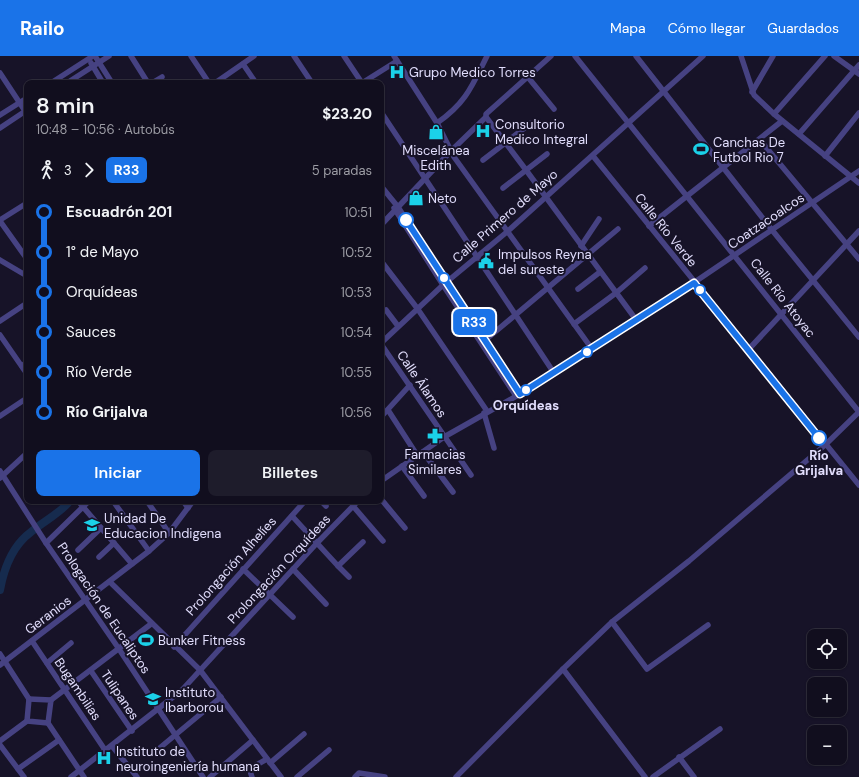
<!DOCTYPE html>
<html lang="es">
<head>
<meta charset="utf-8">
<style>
  body { margin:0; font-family:"DM Sans",sans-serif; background:#1e1c2b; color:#f1f3f6; height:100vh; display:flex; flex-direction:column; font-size:15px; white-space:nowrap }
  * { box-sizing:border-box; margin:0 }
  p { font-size:13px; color:#9c9ca4 }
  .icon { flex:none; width:22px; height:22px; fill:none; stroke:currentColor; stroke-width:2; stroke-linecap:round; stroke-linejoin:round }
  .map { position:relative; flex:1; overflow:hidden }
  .side { position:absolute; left:24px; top:24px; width:360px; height:424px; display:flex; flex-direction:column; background:#110e1e; border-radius:8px; box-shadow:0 1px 3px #0004,0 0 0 1px #302e3c }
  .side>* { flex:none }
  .badge { padding:0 8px; border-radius:6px; font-size:14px; line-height:26px }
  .buttons { position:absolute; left:807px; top:573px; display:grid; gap:8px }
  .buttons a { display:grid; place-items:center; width:40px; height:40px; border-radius:8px; background:#110e1e; box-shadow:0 1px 3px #0004,0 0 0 1px #302e3c; font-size:20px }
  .map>.badge { position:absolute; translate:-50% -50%; box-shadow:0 0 0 2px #fff }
  .legs { display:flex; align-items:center; gap:6px; height:44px; padding:0 12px; font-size:13px }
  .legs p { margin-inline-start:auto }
  .head { display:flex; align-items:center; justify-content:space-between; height:68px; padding:0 12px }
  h1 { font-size:22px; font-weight:600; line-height:30px }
  .action { display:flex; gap:8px; margin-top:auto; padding:8px 12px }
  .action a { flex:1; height:46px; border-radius:8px; background:#1a73e8; color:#fff; font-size:16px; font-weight:600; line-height:46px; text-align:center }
  .action a+a { background:#1e1c2b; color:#f1f3f6 }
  ul { padding:0 12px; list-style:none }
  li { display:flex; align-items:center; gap:14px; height:40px; font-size:15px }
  li i { display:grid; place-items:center; width:6px; height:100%; margin:0 5px; background:currentColor }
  li i::after { content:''; width:10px; height:10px; margin:-5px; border:3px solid; border-radius:50%; background:#110e1e }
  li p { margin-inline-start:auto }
  li:first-child i { background:linear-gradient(#0000 50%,currentColor 0) }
  li:last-child i { background:linear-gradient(currentColor 50%,#0000 0) }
  header { display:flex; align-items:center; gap:24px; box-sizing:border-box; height:56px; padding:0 20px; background:#1a73e8; color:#fff }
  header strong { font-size:19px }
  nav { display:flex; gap:22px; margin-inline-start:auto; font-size:14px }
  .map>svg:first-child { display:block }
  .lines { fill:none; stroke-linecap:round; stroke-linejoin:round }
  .river { stroke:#162b4e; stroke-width:8 }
  .minor { stroke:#464282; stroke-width:5.5 }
  .line-1-casing { stroke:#fff; stroke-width:9 }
  .line-1 { stroke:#1a73e8; stroke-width:6 }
  .stop-1-dot { fill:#fff; stroke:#1a73e8; stroke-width:2 }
  .labels { text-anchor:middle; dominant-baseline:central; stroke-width:4; stroke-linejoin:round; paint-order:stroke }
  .poi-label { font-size:13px; fill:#e1ddfc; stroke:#171328; text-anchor:start }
  .street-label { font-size:13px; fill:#e1ddfc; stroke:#171328 }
  .stop-label { font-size:13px; font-weight:bold; fill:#e1ddfc; stroke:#171328 }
</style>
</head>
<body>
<header>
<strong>Railo</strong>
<nav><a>Mapa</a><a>Cómo llegar</a><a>Guardados</a></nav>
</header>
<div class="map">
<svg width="859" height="721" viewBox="0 0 859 721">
  <rect width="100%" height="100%" fill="#171328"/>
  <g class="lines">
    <path class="river" d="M0,534C4,512 12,490 31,476C44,465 59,458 70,445"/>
    <g class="minor">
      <polyline points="95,0 112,27"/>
      <polyline points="131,0 148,27"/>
      <polyline points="191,0 209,27"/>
      <polyline points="294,0 312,27"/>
      <polyline points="344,0 362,27 397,5"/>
      <polyline points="394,0 437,67 454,101 592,293"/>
      <polyline points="575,0 859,356"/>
      <polyline points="636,0 772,174 859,281"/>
      <polyline points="741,0 754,39 774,58 859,127"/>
      <polyline points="834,0 859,18"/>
      <polyline points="91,7 103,27"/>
      <polyline points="243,8 256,27"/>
      <polyline points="0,17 27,58"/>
      <polyline points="527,20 554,53"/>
      <polyline points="51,27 93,0"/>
      <polyline points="67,27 109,0"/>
      <polyline points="152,27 162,21"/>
      <polyline points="215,27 254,0"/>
      <polyline points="752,36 773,0"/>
      <polyline points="381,56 554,317"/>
      <polyline points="774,58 825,0"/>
      <polyline points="0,59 27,42"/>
      <polyline points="486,61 526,114 637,265"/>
      <path d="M437,67C466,47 472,30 487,0"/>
      <polyline points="0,72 27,54"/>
      <polyline points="799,78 859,9"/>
      <polyline points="760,84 859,203"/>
      <polyline points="593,100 859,429"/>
      <polyline points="825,100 859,57"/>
      <polyline points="483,104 531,67"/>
      <polyline points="381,130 398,151 520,338"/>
      <polyline points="503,132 547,98"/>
      <polyline points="394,152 443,229 516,340"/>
      <polyline points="0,164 27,147"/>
      <polyline points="0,165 27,203"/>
      <polyline points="381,169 452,94 486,61 486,58 551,0"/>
      <polyline points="649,170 782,65"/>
      <polyline points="581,190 599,163"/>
      <polyline points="0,204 27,220"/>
      <polyline points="381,205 417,252 487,355"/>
      <polyline points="578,233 600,216"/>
      <polyline points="386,254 398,270"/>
      <polyline points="0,265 27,247"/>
      <polyline points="574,268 616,237 645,212"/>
      <polyline points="0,279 27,318"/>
      <polyline points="483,286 618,173"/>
      <polyline points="381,287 443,229 508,175 703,0"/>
      <polyline points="381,288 471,419"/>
      <polyline points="748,294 859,175"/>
      <polyline points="22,310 27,306"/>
      <polyline points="388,354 417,399"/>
      <polyline points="484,357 494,392"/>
      <polyline points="0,360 27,342"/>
      <polyline points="381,361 410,329"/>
      <polyline points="423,396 453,436"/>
      <polyline points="402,410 424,440"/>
      <polyline points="0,415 46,487 119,593 203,721"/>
      <polyline points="0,422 27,397"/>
      <polyline points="381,425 444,381 520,338 637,265 859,115"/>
      <polyline points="381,443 405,472"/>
      <polyline points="78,445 132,508"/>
      <polyline points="113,445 149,495"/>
      <polyline points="147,445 169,477"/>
      <polyline points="183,445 188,452"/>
      <polyline points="321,445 326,450"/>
      <polyline points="353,450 383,485"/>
      <polyline points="292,460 338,510 363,486"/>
      <polyline points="46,487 89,445"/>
      <polyline points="78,494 101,472"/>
      <polyline points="99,501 114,487"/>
      <polyline points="338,510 349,521"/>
      <polyline points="243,513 293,561"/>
      <polyline points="293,513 326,548"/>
      <polyline points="110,526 200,614 281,721"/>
      <polyline points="612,566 647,613 708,569"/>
      <polyline points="32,585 105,694"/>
      <polyline points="174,591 305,445"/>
      <polyline points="0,598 29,643"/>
      <polyline points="47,607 71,587"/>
      <polyline points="0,609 149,495 169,477 193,445"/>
      <polyline points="563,613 645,721"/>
      <polyline points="91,615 132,675"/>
      <polyline points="29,643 51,644 48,667 84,721"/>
      <polyline points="29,643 27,665 48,667"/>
      <polyline points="51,644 151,568"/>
      <polyline points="0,685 27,665"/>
      <polyline points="0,689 24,721"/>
      <polyline points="112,690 137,721"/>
      <polyline points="156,695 221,641"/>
      <polyline points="679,701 694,721"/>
      <polyline points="270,707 304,678"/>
      <polyline points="18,713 59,684"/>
      <polyline points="71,721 182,634 317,487 358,445"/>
      <polyline points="210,721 253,684"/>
      <polyline points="252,721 250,715 251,712 267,703"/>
      <polyline points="297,721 329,694"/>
      <polyline points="355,721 359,717 385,721"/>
      <polyline points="456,721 563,613 612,566 689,505 825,389 859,356"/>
      <polyline points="653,721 720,673"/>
    </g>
  </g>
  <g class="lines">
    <defs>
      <polyline id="line-1" points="406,164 520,338 694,227 819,382"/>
    </defs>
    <use href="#line-1" class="line-1-casing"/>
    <use href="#line-1" class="line-1"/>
  </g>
  <defs>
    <symbol id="hospital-bare" viewBox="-9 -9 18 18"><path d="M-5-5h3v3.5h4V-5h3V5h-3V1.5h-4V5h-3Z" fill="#1bd1e9" stroke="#171328" stroke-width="2.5" paint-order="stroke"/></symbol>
    <symbol id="shop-bare" viewBox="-9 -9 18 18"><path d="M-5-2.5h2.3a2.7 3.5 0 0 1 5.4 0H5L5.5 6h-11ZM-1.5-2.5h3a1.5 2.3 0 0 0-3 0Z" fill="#1bd1e9" stroke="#171328" stroke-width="2.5" paint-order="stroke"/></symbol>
    <symbol id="stadium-bare" viewBox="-9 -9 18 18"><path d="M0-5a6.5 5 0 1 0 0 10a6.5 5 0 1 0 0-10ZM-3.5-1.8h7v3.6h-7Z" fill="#1bd1e9" stroke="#171328" stroke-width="2.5" paint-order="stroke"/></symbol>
    <symbol id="civic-bare" viewBox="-9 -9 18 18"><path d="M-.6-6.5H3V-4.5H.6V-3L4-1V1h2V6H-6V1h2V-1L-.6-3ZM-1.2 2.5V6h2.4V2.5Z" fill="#1bd1e9" stroke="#171328" stroke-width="2.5" paint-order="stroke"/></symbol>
    <symbol id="pharmacy-bare" viewBox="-9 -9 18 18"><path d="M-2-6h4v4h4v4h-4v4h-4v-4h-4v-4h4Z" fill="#1bd1e9" stroke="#171328" stroke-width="2.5" paint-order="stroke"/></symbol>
    <symbol id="school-bare" viewBox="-9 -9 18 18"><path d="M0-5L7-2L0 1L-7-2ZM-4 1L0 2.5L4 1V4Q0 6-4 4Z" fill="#1bd1e9" stroke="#171328" stroke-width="2.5" paint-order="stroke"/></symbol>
    <symbol id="university-bare" viewBox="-9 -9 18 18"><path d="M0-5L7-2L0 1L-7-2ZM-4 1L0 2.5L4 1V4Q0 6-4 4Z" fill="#1bd1e9" stroke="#171328" stroke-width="2.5" paint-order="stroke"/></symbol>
  </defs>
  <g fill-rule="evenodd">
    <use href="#hospital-bare" x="386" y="5" width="22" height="22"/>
    <use href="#hospital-bare" x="472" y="64" width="22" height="22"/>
    <use href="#shop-bare" x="425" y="65" width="22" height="22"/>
    <use href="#stadium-bare" x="690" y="82" width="22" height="22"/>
    <use href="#shop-bare" x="405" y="131" width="22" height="22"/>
    <use href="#civic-bare" x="475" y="194" width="22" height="22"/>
    <use href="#pharmacy-bare" x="424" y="369" width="22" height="22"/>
    <use href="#school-bare" x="81" y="458" width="22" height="22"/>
    <use href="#stadium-bare" x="135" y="573" width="22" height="22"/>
    <use href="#university-bare" x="142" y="632" width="22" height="22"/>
    <use href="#hospital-bare" x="93" y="691" width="22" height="22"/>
  </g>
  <g class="stop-1-dot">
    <circle cx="406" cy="164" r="7"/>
    <circle cx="444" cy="222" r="5"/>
    <circle cx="700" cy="234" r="5"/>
    <circle cx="587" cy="296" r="5"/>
    <circle cx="526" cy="334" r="5"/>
    <circle cx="819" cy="382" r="7"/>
  </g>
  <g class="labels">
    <g class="poi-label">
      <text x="409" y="16">Grupo Medico Torres</text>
      <text x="495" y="68">Consultorio<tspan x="495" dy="15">Medico Integral</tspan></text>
      <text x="713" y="86">Canchas De<tspan x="713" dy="15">Futbol Rio 7</tspan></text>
      <text x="436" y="94" text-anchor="middle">Miscelánea<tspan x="436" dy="15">Edith</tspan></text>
      <text x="428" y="142">Neto</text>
      <text x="498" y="198">Impulsos Reyna<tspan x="498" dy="15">del sureste</tspan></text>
      <text x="435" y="398" text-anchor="middle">Farmacias<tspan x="435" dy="15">Similares</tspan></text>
      <text x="104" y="462">Unidad De<tspan x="104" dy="15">Educacion Indigena</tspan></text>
      <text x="158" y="584">Bunker Fitness</text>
      <text x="165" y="636">Instituto<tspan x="165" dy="15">Ibarborou</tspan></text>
      <text x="116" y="695">Instituto de<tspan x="116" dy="15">neuroingeniería humana</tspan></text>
    </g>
    <g class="street-label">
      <text transform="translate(505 160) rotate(-41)">Calle Primero de Mayo</text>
      <text transform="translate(766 165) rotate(-34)">Coatzacoalcos</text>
      <text transform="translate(666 174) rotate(51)">Calle Río Verde</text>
      <text transform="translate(783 242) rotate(52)">Calle Río Atoyac</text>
      <text transform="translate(422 328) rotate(56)">Calle Álamos</text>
      <text transform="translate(231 510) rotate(-48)">Prolongación Alhelíes</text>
      <text transform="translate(279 513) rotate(-47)">Prolongación Orquídeas</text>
      <text transform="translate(104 552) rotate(56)">Prologación de Eucaliptos</text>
      <text transform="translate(48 559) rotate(-37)">Geranios</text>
      <text transform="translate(78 633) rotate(56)">Bugambilias</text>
      <text transform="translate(120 639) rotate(56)">Tulipanes</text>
    </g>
    <g class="stop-label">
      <text x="526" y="349">Orquídeas</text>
      <text x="819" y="399">Río<tspan x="819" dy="15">Grijalva</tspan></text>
    </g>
  </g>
</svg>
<div class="buttons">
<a><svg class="icon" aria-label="locate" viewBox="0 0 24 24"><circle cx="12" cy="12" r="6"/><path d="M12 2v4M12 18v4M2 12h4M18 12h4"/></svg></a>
<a>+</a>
<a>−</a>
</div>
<b class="badge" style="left:474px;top:266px;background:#1a73e8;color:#fff">R33</b>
<section class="side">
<div class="head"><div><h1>8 min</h1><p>10:48 – 10:56 · Autobús</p></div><b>$23.20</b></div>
<div class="legs"><svg class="icon" aria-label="walk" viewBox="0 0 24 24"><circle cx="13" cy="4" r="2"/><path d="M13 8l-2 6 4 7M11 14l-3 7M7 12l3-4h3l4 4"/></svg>3<svg class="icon" aria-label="forward" viewBox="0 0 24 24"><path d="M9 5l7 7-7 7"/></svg><b class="badge" style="background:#1a73e8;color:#fff">R33</b><p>5 paradas</p></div>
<ul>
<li><i style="color:#1a73e8"></i><b>Escuadrón 201</b><p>10:51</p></li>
<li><i style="color:#1a73e8"></i><span>1° de Mayo</span><p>10:52</p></li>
<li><i style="color:#1a73e8"></i><span>Orquídeas</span><p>10:53</p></li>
<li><i style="color:#1a73e8"></i><span>Sauces</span><p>10:54</p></li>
<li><i style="color:#1a73e8"></i><span>Río Verde</span><p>10:55</p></li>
<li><i style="color:#1a73e8"></i><b>Río Grijalva</b><p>10:56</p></li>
</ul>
<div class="action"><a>Iniciar</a><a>Billetes</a></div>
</section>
</div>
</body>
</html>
